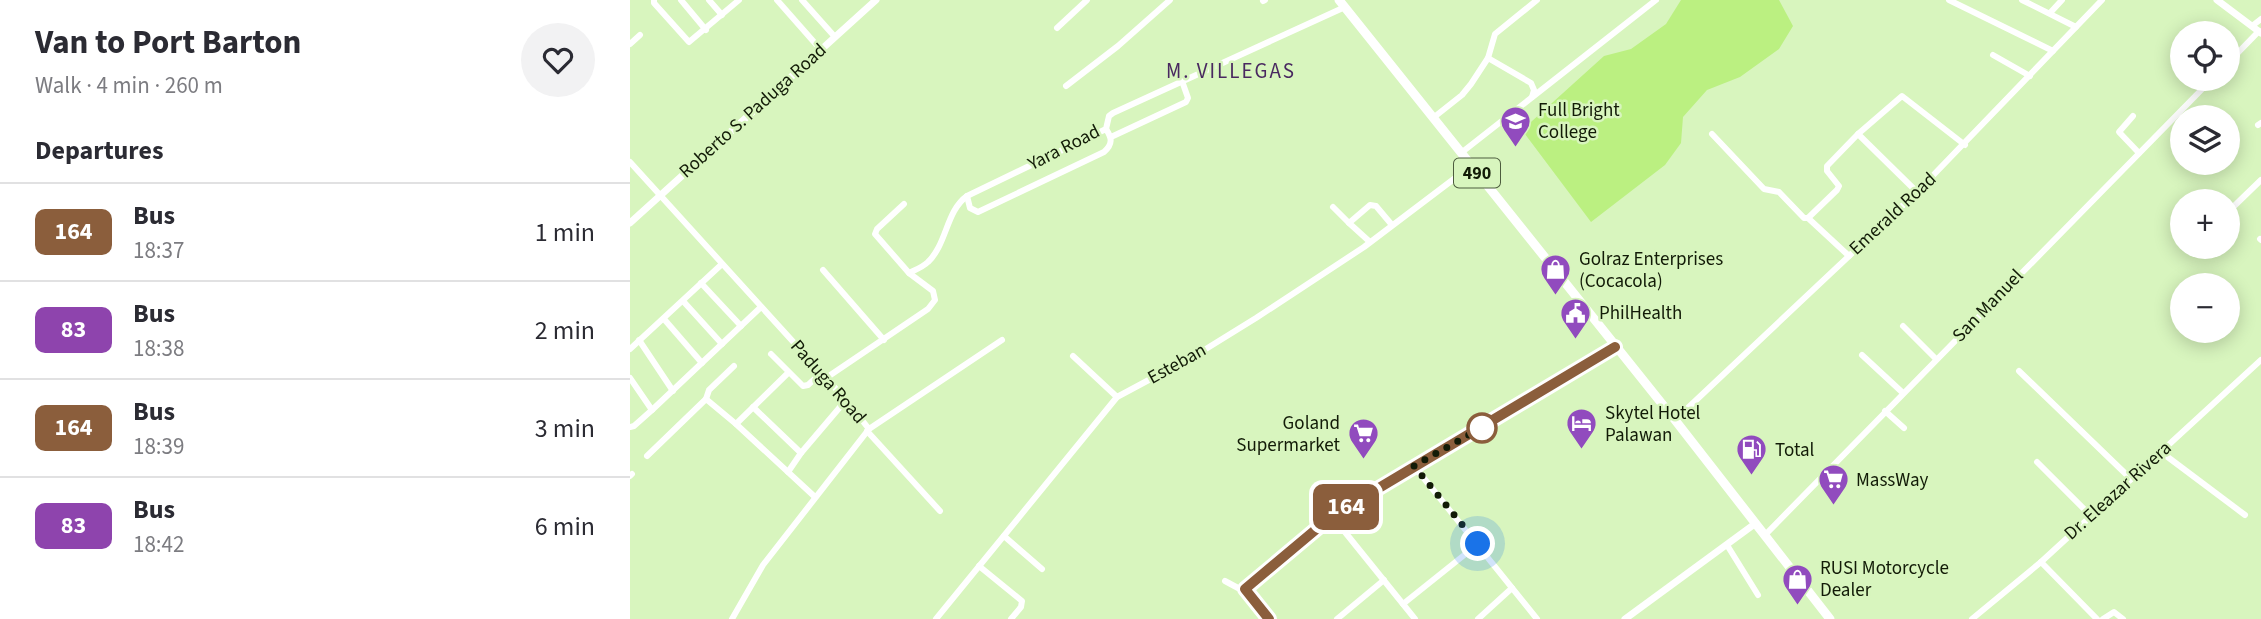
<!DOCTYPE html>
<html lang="en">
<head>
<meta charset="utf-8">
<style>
  body { margin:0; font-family:"Source Sans 3",sans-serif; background:#f2f2f3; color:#2b2b33; height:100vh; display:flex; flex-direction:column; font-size:26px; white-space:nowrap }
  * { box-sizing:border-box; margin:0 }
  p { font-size:23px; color:#7c7c81 }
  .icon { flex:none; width:38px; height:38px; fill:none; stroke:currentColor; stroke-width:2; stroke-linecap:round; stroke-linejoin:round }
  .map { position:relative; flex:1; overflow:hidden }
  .side { display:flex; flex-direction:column; background:#fff; width:630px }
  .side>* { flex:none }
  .badge { padding:0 14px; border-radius:10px; font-size:24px; line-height:46px }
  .buttons { position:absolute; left:1540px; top:21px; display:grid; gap:14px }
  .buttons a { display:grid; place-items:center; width:70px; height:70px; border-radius:50%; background:#fff; box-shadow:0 4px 18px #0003; font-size:35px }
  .you { position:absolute; width:35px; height:35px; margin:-18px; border:5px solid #fff; border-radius:50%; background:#1a73e8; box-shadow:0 0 0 10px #1a73e833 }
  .map>.badge { position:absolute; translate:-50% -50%; box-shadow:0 0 0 4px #fff }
  h2 { padding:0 35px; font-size:26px; line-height:63px }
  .round { display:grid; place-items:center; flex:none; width:74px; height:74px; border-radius:37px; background:#f2f2f3 }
  .headline { display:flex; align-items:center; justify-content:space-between; height:119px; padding:0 35px }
  h1 { font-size:33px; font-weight:700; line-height:52px }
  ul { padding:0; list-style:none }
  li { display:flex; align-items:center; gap:21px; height:98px; padding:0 35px; border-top:2px solid #e1e1e2 }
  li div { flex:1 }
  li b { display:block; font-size:26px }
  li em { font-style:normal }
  li .badge { min-width:77px; font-weight:700; text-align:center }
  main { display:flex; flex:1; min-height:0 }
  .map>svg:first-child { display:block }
  .green { fill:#bbf081 }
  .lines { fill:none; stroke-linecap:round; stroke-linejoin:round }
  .minor { stroke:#fff; stroke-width:6 }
  .tertiary { stroke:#fff; stroke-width:7 }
  .primary { stroke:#fff; stroke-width:9 }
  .line-casing { stroke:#fff; stroke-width:16 }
  .line { stroke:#8b5e3c; stroke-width:10 }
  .walk { stroke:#121b07; stroke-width:7; stroke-dasharray:0 12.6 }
  .stop-dot { fill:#fff; stroke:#8b5e3c; stroke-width:3.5 }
  .labels { text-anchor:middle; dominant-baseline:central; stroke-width:5; stroke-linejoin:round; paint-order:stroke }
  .shield { fill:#d8f5be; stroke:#4d5c3e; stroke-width:2 }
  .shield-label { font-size:18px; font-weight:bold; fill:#121b07 }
  .poi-label { font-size:19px; fill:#121b07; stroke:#d8f5be; text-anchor:start }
  .street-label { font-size:19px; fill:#121b07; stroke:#d8f5be }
  .neighbourhood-label { font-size:21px; letter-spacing:2px; fill:#492860; stroke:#d8f5be }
</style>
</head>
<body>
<main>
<section class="side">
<div class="headline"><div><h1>Van to Port Barton</h1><p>Walk · 4 min · 260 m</p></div><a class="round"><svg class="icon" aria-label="heart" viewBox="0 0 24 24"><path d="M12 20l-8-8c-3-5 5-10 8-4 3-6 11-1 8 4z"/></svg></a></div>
<h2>Departures</h2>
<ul>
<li><span class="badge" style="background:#8b5e3c;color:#fff">164</span><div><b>Bus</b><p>18:37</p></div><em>1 min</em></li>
<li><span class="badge" style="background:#8e44ad;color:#fff">83</span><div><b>Bus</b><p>18:38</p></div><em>2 min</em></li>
<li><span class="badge" style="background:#8b5e3c;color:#fff">164</span><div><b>Bus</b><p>18:39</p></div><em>3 min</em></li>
<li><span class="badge" style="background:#8e44ad;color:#fff">83</span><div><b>Bus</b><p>18:42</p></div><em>6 min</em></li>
</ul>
</section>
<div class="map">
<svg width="1631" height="619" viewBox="0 0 1631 619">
  <rect width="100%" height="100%" fill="#d8f5be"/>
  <polygon class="green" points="1051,0 1149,0 1163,26 1149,49 1110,77 1077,90 1053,117 1051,143 1035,165 961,222 892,130 974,56 1001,49 1036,24"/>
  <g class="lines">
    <g class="minor">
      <polyline points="24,0 24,3 59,42 109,0"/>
      <polyline points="51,0 76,30"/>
      <polyline points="79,0 92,15"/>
      <polyline points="147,0 191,50"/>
      <polyline points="172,0 205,37"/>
      <polyline points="1319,0 1423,51"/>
      <polyline points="1392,0 1446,27"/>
      <polyline points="633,1 635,0"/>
      <polyline points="1420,13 1432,0"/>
      <polyline points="1622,26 1631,19"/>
      <polyline points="427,28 457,0"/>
      <polyline points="0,44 10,35"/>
      <polyline points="1363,55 1400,76"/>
      <polyline points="858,58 901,83 904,90 902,97"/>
      <polyline points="1598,63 1629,31"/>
      <polyline points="436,86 488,46 540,0"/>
      <polyline points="1503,116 1489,132 1509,153"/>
      <polyline points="803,118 832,95 841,84 858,58 865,34 907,0"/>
      <polyline points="1628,125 1631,123"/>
      <polyline points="1082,134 1134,189 1149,192 1174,218 1178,218"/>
      <polyline points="1228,134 1287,192"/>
      <polyline points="481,137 556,102 558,98 552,81"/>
      <polyline points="831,153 1026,0"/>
      <polyline points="0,162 216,400 239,429"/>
      <path d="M337,196L340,208L348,212L474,152C483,144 482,138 476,129"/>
      <polyline points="703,207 719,223"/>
      <polyline points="1598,212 1631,180"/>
      <polyline points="1630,239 1631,240"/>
      <polyline points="740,242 719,223 740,205 746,206 762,225"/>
      <polyline points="1219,256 1178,218 1207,190 1209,186 1197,171 1197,166 1228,134 1272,96 1335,145"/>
      <polyline points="193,270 254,340"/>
      <path d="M279,273C285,270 293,267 298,262C317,244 316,211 337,196L476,129L479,116L483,113L715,7"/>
      <polyline points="71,283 111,326"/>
      <polyline points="53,301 92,344"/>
      <polyline points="34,319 72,363"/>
      <polyline points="1273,326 1306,359"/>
      <polyline points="9,340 43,391"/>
      <polyline points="0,349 92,264"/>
      <polyline points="141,354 173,386 178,385 191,373"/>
      <polyline points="1232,355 1273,393"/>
      <polyline points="443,356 487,397"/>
      <polyline points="1389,371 1501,479"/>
      <polyline points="0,378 22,410"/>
      <polyline points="196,378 298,309 305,300 303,291 279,273 245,234 247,229 274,204"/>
      <polyline points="76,399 79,390 104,366"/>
      <polyline points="123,407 171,453"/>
      <polyline points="1255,411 1274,428"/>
      <polyline points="1045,420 1287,192 1472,0"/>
      <polyline points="106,424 158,373"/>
      <polyline points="0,427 4,426 22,410 131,307"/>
      <polyline points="237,431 310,511"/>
      <polyline points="1531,452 1615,515"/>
      <polyline points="17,456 76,399 106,424 185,497"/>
      <polyline points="1407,462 1461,516"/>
      <polyline points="784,466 907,619"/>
      <polyline points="158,472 171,453 216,400"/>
      <polyline points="0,476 2,474"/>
      <polyline points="702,516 785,619"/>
      <polyline points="1135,535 1582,79"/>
      <polyline points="374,536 412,569"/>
      <polyline points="1097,545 1128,595"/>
      <polyline points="1411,562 1467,619"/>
      <polyline points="349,566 392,601 391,607 381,619"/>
      <polyline points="595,581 608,588 615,589"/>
      <polyline points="773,604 848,544"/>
      <polyline points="102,619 133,565 239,429 372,340"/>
      <polyline points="306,619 487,397 571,352 626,318 734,247 841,166"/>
      <polyline points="639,619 615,589 702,516 985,347"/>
      <polyline points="707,619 754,580"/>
      <polyline points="848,619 882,588"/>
      <polyline points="1342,619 1411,562 1631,360"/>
      <polyline points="1473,619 1484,612 1493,619"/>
    </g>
    <g class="tertiary">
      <polyline points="1587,0 1631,33"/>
      <polyline points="0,223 246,0"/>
      <polyline points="995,619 1126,523"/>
    </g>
    <polyline class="primary" points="709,0 1045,420 1200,619"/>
  </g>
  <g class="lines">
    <defs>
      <polyline id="line" points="639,619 615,589 702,516 985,347"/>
    </defs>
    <use href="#line" class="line-casing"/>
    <use href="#line" class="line"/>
    <polyline class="walk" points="848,544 784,466 858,424 852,428"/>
  </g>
  <defs>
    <symbol id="university-pin" viewBox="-11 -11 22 30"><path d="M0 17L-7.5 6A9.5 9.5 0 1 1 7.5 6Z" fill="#914bbe" stroke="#d8f5be"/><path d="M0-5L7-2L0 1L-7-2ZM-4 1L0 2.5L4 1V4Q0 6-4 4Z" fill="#fff"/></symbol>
    <symbol id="shop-pin" viewBox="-11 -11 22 30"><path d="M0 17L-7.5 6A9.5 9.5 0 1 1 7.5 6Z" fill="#914bbe" stroke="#d8f5be"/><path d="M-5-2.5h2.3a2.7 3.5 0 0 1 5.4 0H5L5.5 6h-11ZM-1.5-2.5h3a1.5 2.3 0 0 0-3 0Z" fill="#fff"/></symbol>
    <symbol id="civic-pin" viewBox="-11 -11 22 30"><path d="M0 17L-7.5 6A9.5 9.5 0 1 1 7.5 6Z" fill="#914bbe" stroke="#d8f5be"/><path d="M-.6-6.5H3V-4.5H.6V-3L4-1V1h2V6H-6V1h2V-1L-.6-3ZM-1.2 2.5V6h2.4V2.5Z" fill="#fff"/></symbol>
    <symbol id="hotel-pin" viewBox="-11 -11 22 30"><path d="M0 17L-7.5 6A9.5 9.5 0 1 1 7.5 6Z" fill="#914bbe" stroke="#d8f5be"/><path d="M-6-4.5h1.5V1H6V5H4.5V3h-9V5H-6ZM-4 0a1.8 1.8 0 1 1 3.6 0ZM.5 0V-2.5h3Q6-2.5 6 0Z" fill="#fff"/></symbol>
    <symbol id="supermarket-pin" viewBox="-11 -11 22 30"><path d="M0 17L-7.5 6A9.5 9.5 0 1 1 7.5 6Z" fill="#914bbe" stroke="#d8f5be"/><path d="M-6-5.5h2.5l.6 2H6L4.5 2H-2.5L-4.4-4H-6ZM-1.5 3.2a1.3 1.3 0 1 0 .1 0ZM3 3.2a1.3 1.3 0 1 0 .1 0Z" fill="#fff"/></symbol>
    <symbol id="fuel-pin" viewBox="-11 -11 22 30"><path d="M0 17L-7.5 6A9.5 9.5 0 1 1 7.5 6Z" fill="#914bbe" stroke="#d8f5be"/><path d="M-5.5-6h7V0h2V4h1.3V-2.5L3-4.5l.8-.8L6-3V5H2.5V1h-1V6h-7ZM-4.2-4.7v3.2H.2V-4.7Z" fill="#fff"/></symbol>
  </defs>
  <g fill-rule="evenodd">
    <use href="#university-pin" x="868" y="104" width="35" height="47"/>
    <use href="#shop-pin" x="908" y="252" width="35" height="47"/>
    <use href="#civic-pin" x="928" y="296" width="35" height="47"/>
    <use href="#hotel-pin" x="934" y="406" width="35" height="47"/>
    <use href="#supermarket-pin" x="716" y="416" width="35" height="47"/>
    <use href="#fuel-pin" x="1104" y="432" width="35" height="47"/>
    <use href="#supermarket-pin" x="1186" y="462" width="35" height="47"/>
    <use href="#shop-pin" x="1150" y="562" width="35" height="47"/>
  </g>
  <circle class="stop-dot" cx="852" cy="428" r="14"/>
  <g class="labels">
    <rect class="shield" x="824" y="158.5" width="46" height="29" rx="5"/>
    <g class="shield-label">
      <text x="847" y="173">490</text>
    </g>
    <g class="poi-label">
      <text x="908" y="110">Full Bright<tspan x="908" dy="22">College</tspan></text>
      <text x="949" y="259">Golraz Enterprises<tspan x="949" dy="22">(Cocacola)</tspan></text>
      <text x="969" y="313">PhilHealth</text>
      <text x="975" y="413">Skytel Hotel<tspan x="975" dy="22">Palawan</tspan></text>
      <text x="710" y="423" text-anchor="end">Goland<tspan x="710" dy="22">Supermarket</tspan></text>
      <text x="1145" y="450">Total</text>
      <text x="1226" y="480">MassWay</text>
      <text x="1190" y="568">RUSI Motorcycle<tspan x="1190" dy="22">Dealer</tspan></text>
    </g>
    <g class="street-label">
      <text transform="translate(123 111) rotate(-42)">Roberto S. Paduga Road</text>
      <text transform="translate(434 148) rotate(-27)">Yara Road</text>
      <text transform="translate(1263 214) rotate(-43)">Emerald Road</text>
      <text transform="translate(1358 306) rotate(-46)">San Manuel</text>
      <text transform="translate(547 364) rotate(-29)">Esteban</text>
      <text transform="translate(198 382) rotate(49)">Paduga Road</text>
      <text transform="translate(1488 491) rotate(-42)">Dr. Eleazar Rivera</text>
    </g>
    <g class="neighbourhood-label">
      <text x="601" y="71">M. VILLEGAS</text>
    </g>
  </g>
</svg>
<div class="buttons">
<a><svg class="icon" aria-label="locate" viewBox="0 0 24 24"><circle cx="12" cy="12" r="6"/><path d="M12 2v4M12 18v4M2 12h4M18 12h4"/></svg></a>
<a><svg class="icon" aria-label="layers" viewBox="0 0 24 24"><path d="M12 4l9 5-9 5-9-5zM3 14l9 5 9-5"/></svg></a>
<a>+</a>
<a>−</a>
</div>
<div class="you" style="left:848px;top:544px"></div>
<b class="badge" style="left:716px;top:507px;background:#8b5e3c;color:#fff">164</b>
</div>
</main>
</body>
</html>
